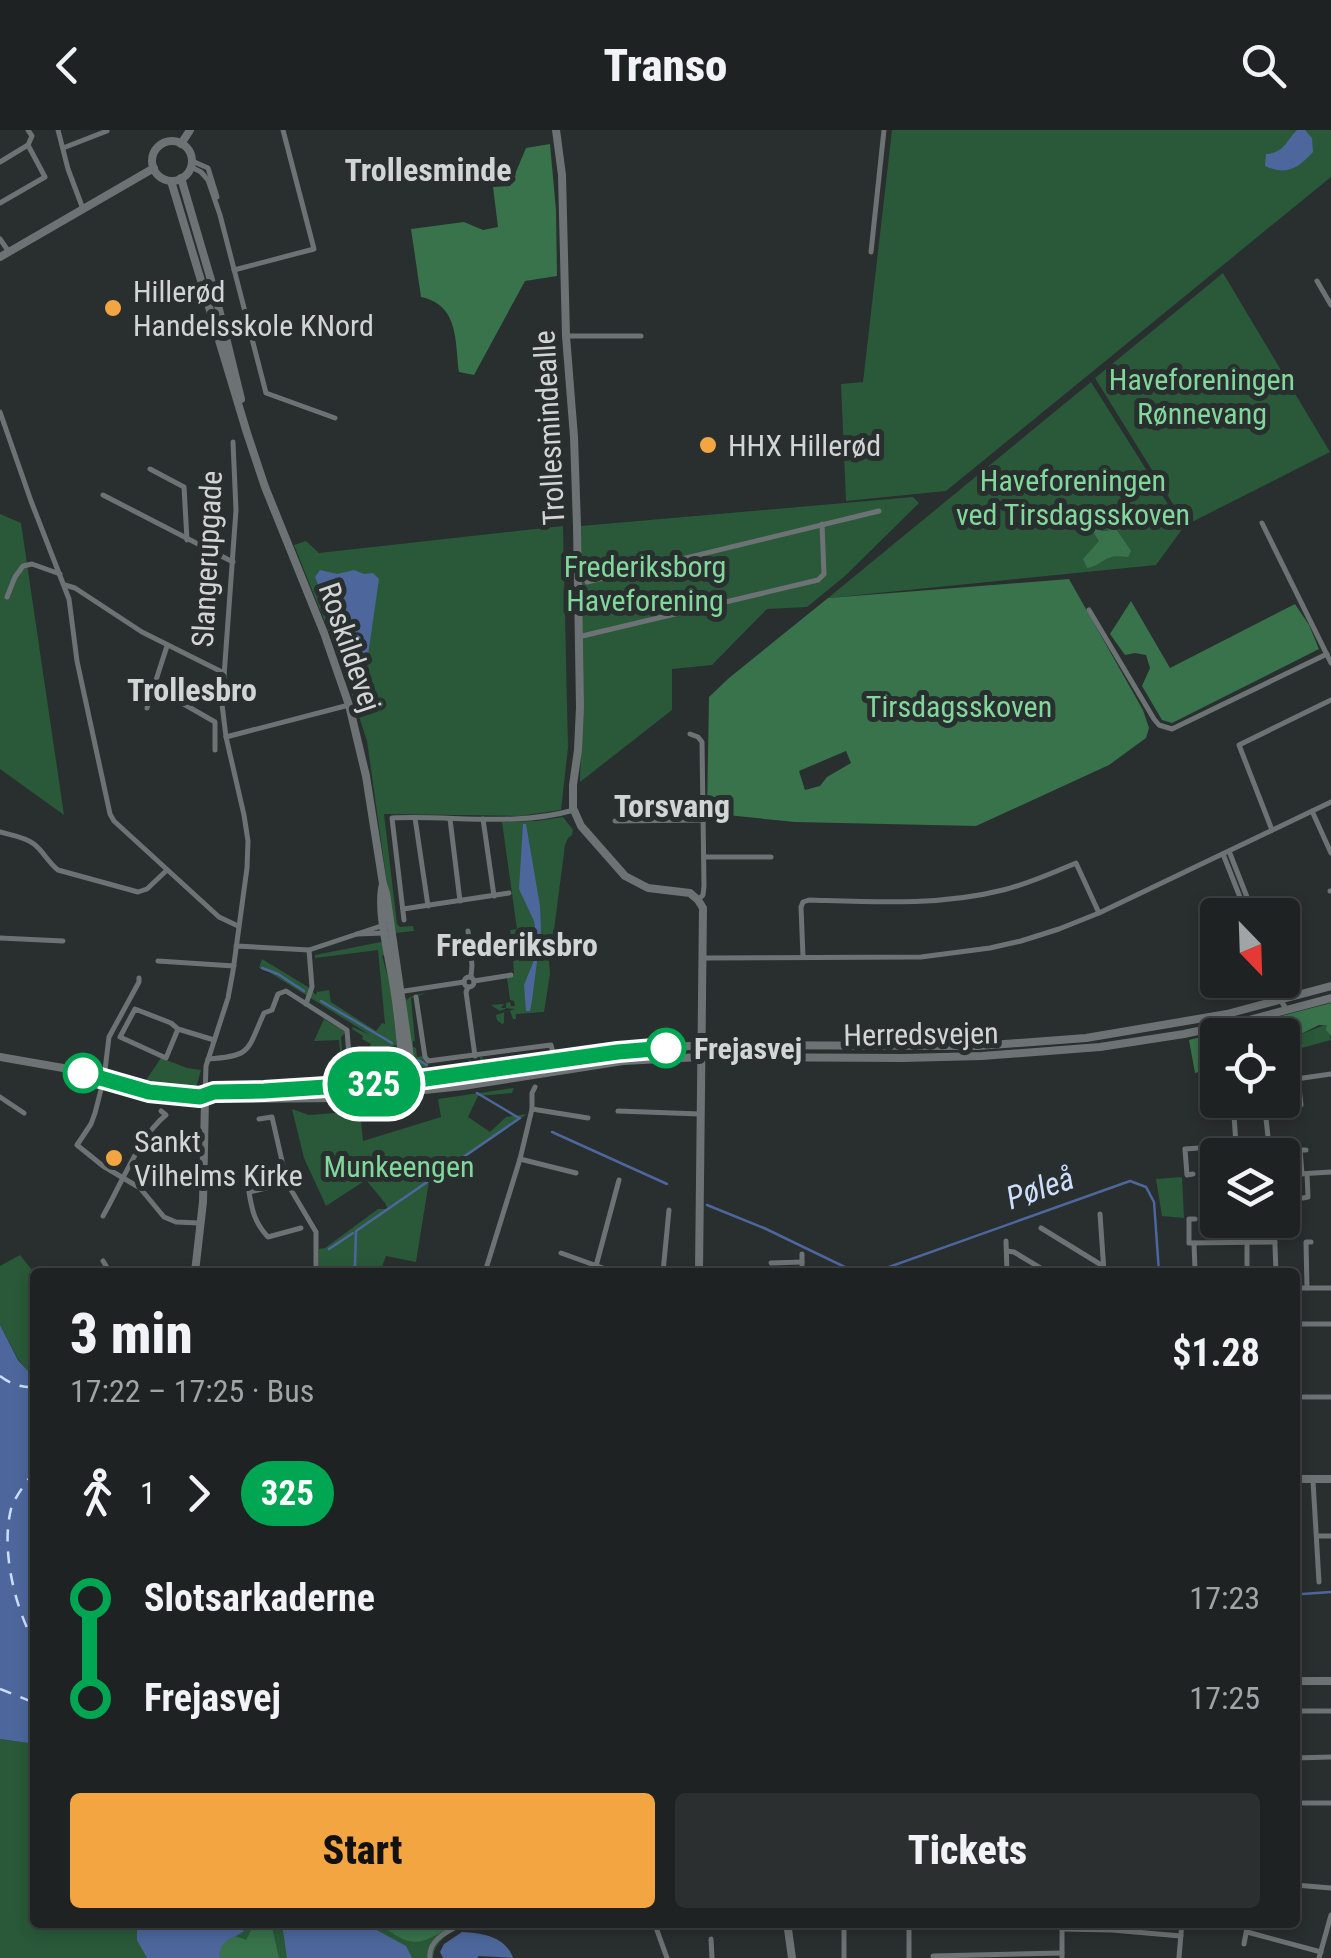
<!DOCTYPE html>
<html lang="en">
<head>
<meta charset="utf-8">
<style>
  body { margin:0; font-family:"Roboto Condensed",sans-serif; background:#2c2f30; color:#f1f3f6; height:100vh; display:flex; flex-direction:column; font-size:38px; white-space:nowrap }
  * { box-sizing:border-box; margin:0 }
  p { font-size:32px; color:#a1a4a6 }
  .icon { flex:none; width:55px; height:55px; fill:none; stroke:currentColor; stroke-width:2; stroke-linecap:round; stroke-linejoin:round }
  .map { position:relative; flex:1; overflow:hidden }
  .details { position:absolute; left:30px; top:1138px; width:1270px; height:660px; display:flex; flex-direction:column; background:#1f2223; border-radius:10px; box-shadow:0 5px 15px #0003,0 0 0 2px #3c3f41 }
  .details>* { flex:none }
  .badge { padding:0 20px; border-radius:32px; font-size:35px; line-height:65px }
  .needle { width:65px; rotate:157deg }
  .tools { position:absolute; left:1200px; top:768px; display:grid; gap:20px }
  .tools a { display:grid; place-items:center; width:100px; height:100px; border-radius:10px; background:#1f2223; box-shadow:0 5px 15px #0003,0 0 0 2px #3c3f41; font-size:50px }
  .map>.badge { position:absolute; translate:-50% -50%; box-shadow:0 0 0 5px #fff }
  .legs { display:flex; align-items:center; gap:15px; height:110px; padding:0 40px; font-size:32px }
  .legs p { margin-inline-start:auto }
  .overview { display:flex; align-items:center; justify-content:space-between; height:170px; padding:0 40px }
  h1 { font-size:55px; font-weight:800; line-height:75px }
  .cta { display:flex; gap:20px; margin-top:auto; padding:20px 40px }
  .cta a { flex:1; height:115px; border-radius:10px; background:#f2a541; color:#111; font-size:40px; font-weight:800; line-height:115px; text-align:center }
  .cta a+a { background:#2c2f30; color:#f1f3f6 }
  ul { padding:0 40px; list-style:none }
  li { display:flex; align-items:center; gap:35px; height:100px; font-size:38px }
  li i { display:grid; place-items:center; width:15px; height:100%; margin:0 12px; background:currentColor }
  li i::after { content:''; width:25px; height:25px; margin:-12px; border:8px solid; border-radius:50%; background:#1f2223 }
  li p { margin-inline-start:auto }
  li:first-child i { background:linear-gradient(#0000 50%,currentColor 0) }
  li:last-child i { background:linear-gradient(currentColor 50%,#0000 0) }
  header { display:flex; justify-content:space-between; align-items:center; height:130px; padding:0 40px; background:#1f2223; font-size:45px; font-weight:800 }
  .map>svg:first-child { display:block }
  .green { fill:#295939 }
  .forest { fill:#38734b; fill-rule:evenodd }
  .water { fill:#4d679c }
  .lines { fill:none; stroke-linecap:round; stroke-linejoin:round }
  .stream { stroke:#4d679c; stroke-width:2.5 }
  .ferry { stroke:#cddefe; stroke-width:2.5; stroke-dasharray:12 10; stroke-linecap:butt }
  .street { stroke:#6d7374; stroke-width:5 }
  .secondary { stroke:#6d7374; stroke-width:8 }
  .line-1-casing { stroke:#fff; stroke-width:22 }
  .line-1 { stroke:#00a651; stroke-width:15 }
  .poi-dot { fill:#f2a541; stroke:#292e2f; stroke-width:4 }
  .stop-1-dot { fill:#fff; stroke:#00a651; stroke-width:5 }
  .labels { text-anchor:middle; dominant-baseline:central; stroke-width:10; stroke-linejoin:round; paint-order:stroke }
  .poi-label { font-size:30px; fill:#d2d5d5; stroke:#292e2f; text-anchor:start }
  .park-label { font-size:30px; fill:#82d79b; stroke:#292e2f }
  .street-label { font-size:30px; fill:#d2d5d5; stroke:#292e2f }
  .stop-label { font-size:30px; font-weight:bold; fill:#d2d5d5; stroke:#292e2f; text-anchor:start }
  .neighbourhood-label { font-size:32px; font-weight:bold; fill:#d2d5d5; stroke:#292e2f }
  .water-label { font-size:32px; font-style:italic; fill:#cddefe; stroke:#292e2f }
</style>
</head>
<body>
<header><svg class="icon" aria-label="back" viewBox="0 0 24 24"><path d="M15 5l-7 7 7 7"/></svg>Transo<svg class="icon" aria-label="search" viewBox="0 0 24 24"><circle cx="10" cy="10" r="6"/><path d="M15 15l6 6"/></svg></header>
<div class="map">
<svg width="1331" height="1828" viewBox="0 0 1331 1828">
  <rect width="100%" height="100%" fill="#292e2f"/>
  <g class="green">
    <polygon points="892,0 1331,0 1331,47 946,361 846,371 841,254 863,252"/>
    <polygon points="1223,143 1330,322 1186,395 1095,248"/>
    <polygon points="1091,252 1183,398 1156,435 828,468"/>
    <polygon points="913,367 919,373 845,446 807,477 767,479 712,535 672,539 672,580 580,652 582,580 581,396"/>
    <polygon points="0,384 21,393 64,685 0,639"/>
    <polygon points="563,396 568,618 561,680 519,686 384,684 397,794 400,797 413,796 414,801 394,803 367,611 341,532 294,415 306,411 319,423"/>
    <polygon points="563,687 573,700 572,705 568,708 565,715 554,800 556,803 552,831 549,831 550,844 544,882 516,884 516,889 513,889 510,881 504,882 504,893 502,894 497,890 496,885 515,879 507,878 500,881 491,875 504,874 501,878 506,878 506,873 510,872 511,876 515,876 514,871 510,870 507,848 514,846 513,827 492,829 490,822 488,831 486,813 488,813 489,818 493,817 491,819 495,827 505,825 501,822 495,826 497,824 494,817 505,816 493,816 491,813 511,810 510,800 517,799 502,692 537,691"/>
    <polygon points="381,812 385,815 385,825 382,826 390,854 397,916 395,915 390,919 369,918 371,914 362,909 363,906 352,899 353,897 370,905 269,842 259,838 262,829 308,857 316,865 317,862 329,860 331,872 376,901 382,893 385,894 378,820 315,828 315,825"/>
    <path d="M427,863L411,868L415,911H413V917L416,918L417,927L422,926L428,939L468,933L470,929L471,933L480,931V927H482L484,931L537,923L538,931L421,947L414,941L404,871L407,867L406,871C410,865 420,864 427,863Z"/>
    <polygon points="324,889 346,902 341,907 342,921 340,921 339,910 314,911"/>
    <polygon points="1327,894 1331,910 1283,923 1282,910 1293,908 1303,915 1299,905"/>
    <polygon points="161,928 187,938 201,940 196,958 144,953"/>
    <polygon points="514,958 512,963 478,966 468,987 490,1002 506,987 527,984 429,1051 416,1132 386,1126 380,1142 351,1142 352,1138 319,1138 319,1119 325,1118 378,1079 388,1079 385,1073 366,1050 326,1076 304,1028 292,979 309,985 360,981 363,1011 441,987 438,969"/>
    <polygon points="1182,1047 1184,1088 1162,1086 1156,1049"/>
    <polygon points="20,1125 35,1144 35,1237 28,1241 18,1229 0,1195 0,1136"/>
    <path d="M0,1609L35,1614V1792L465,1793C451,1802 435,1810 433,1828H0Z"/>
  </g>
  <g class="forest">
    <path d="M550,14L556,80L557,146L525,151L474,245L459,242C455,211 459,175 421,167L411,99L464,92L483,100L498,97L493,57L510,56L526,18Z"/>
    <path d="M1103,380L1131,421L1128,427C1103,423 1106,434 1087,438L1083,429L1099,411L1090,397L1096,392L1101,401H1109L1100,384Z"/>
    <path d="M1069,449L1143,580L1149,598L1146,608L1109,635L976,696L795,692L707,683L709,567L729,548L828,468ZM846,621L851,633L827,647L820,656L805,660L799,641Z"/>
    <polygon points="1131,471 1170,538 1295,474 1309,495 1319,519 1172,593 1162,590 1142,556 1150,538 1146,525 1135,523 1125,525 1110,504"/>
    <polygon points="1331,873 1331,906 1326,900 1327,895 1319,895 1299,905 1303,916 1297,918 1293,909 1283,910 1282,905 1218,905 1217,938 1195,943 1189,910"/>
    <path d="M255,1793H271L279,1828H220C218,1815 225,1812 235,1806L246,1810Z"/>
    <path d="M379,1793H461C421,1810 418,1825 379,1793Z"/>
  </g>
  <g class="water">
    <path d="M1297,0H1305L1312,8L1313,22C1298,38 1287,46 1265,36L1266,24C1284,23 1286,11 1297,0Z"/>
    <polygon points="320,440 337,444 354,440 364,444 373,443 379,449 367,532 358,535 346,523 315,447"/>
    <polygon points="523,694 526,694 540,776 541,801 532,870 530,881 526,881 524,855 535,828 537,812 534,791 519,759"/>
    <polygon points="0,1195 18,1230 28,1241 35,1237 35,1614 0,1609"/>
    <path d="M137,1793V1792L245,1793L243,1802C231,1809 218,1812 220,1828H147L137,1810Z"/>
    <polygon points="282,1793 364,1793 406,1816 412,1828 287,1828"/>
    <path d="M462,1802C483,1803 506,1807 513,1828L479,1826L477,1828H443L440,1822L444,1814Z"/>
  </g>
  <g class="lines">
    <g class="stream">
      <polyline points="262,838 278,844 304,861"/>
      <polyline points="321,871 392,913"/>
      <polyline points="418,930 427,935"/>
      <polyline points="477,963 519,988"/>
      <polyline points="552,1002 667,1054"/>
      <polyline points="707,1075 764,1098 853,1141 862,1142"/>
      <polyline points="329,1119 353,1103"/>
      <polyline points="351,1142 355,1135 356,1101 520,988"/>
      <polyline points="866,1142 875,1142 1130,1051 1146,1057 1154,1072 1159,1142"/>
      <polyline points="1295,1462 1302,1464 1331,1462"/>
      <polyline points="443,1792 444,1797"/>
    </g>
    <g class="ferry">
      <path d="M0,1246C10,1254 22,1258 35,1257"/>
      <path d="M35,1341C27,1351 18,1363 12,1375C0,1417 14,1476 35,1514"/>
      <polyline points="0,1559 35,1573"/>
    </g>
    <g class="street">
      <polyline points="58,0 68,39 83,79"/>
      <polyline points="28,15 32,6 28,0"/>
      <polyline points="63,18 107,1"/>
      <polyline points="192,31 208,38 217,67"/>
      <polyline points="0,32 28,15 45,47 0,73"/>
      <polyline points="191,37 201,42 208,50 220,85 266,263 335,288"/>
      <polyline points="0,109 9,122"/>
      <polyline points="871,122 884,0"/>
      <polyline points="234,140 314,119 283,0"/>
      <polyline points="1317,151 1331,175"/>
      <polyline points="566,206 641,206"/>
      <polyline points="0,282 31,371 69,469 77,531 110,684 114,691 219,787 238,796"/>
      <polyline points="150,339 184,357 187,410"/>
      <polyline points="103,365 233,432"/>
      <polyline points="1262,393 1331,533"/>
      <polyline points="587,452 879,381"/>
      <polyline points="65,455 75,458 142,502 224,543"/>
      <polyline points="7,467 15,447 23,436 32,434 60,444"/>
      <polyline points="1089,480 1154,589 1159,595 1172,599 1327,524"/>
      <polyline points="578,507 818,450 824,444 822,394"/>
      <polyline points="154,557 215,592 215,620"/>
      <polyline points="147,578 167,516"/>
      <polyline points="690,604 698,607 702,612 704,756 703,765 698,770"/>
      <polyline points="226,607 349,575"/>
      <polyline points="1312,681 1331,723"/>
      <polyline points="415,688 428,776"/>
      <polyline points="450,689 460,771"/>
      <polyline points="483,689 494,766"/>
      <polyline points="615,691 703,690"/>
      <polyline points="1272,700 1239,615 1331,570"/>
      <path d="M0,702C11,705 25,707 34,714C43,721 48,732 58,740L138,762L147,759L167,740"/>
      <polyline points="1229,721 1254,785"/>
      <polyline points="1223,724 1247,785"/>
      <polyline points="704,727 771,727"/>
      <polyline points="1330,761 1331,761"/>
      <polyline points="403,779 509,763"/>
      <path d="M404,790L392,688C452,685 515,697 574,680"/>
      <polyline points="468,801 472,835 471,847"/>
      <polyline points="357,804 384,803"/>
      <polyline points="0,808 63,811"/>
      <polyline points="236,816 309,820 384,795"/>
      <path d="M803,827L801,777L803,772L809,770C873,772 940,776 1003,760C1028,754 1052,743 1076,733L1099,783"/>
      <polyline points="703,828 921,827 990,818 1021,811 1059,799 1099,783 1331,672"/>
      <polyline points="158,831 234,836"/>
      <circle cx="469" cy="852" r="5"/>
      <polyline points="139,848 139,852 109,907 104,948 95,983 91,994 77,1015 103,1036 140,1058 164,1087 176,1092 199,1093"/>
      <polyline points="1273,850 1281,871 1287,880"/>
      <polyline points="1280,850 1287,867"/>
      <polyline points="474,851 511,845"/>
      <polyline points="468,857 466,862 475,926"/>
      <polyline points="398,862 464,852"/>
      <polyline points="416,867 425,927 428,931 551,915 555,931"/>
      <polyline points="306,874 312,857 309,820"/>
      <polyline points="178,899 166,928 120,907 135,879 171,893 178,899 214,910"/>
      <path d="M208,929C252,926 247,921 264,883L272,880L278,864L286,861L347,900L349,926"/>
      <polyline points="1282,951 1331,944"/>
      <polyline points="0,967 24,983"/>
      <polyline points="205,967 206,936 228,868 233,841 247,738 248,711 244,685 226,607 222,574 236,380 233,312"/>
      <polyline points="1233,970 1236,1015"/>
      <polyline points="1264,970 1270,1025"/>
      <polyline points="1296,976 1301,975 1298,949"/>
      <polyline points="532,979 588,988"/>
      <polyline points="618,981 700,984"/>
      <polyline points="259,989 272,987 287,1053 316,1102 316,1137 310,1142"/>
      <polyline points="1241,1015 1242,1025"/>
      <polyline points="520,1029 576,1043"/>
      <polyline points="1193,1044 1187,1045 1185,1019 1269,1013"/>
      <polyline points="1302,1044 1300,1020 1306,1020"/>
      <polyline points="1282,1045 1331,1042"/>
      <path d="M287,1053L249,1062C252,1081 255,1093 268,1107L301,1098"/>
      <polyline points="1303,1068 1308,1067 1307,1044"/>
      <polyline points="1100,1084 1104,1142"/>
      <path d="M103,1086C120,1057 140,1005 166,985L161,981"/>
      <polyline points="1195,1089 1189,1089 1189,1113 1275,1112"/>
      <polyline points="1241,1090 1241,1112"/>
      <polyline points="1274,1090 1276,1142"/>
      <polyline points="1041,1098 1103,1136"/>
      <polyline points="1006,1111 1007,1142"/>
      <polyline points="1007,1121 1014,1122 1047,1142"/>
      <polyline points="561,1123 614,1142"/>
      <polyline points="802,1124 802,1142"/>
      <polyline points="103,1131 110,1142"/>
      <polyline points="771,1133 802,1132"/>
      <polyline points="596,1136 619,1050"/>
      <polyline points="1243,1139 1247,1139 1247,1112"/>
      <polyline points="197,1140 264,1142"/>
      <polyline points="1189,1140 1195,1140 1194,1113"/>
      <polyline points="485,1142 520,1029 532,979 532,963 535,957"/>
      <polyline points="663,1142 669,1080"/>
      <polyline points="1295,1158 1331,1158"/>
      <polyline points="1307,1158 1306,1112 1311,1112"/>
      <polyline points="1295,1194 1331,1194"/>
      <polyline points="1295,1267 1331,1267"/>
      <polyline points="1313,1351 1319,1452"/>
      <polyline points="1317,1406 1331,1406"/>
      <polyline points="1295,1581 1331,1581"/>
      <polyline points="1295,1628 1331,1627"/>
      <polyline points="1295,1673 1331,1673"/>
      <polyline points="1295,1755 1331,1758"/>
      <polyline points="654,1792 667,1828"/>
      <polyline points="672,1792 673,1797"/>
      <polyline points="844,1792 844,1828"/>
      <polyline points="909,1792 909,1828"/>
      <polyline points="1062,1792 1062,1828"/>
      <polyline points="1062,1799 1112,1800 1181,1806"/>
      <polyline points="1247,1802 1321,1822"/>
      <polyline points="711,1809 712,1828"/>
      <polyline points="1244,1814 1248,1792"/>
      <polyline points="933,1826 1062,1823"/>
      <polyline points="1179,1827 1182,1792"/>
      <path d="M430,1828C428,1808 450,1801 465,1792"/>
      <polyline points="1319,1828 1331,1785"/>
    </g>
    <g class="secondary">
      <polyline points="556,0 562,45 566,206 574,307 577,396 580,577 578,620 573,655 573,678 581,696 625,746 648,758 690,763 698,770 703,778 699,1142"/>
      <circle cx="172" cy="31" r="20"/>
      <polyline points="181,14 190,0"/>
      <polyline points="181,48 216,167 241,269"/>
      <polyline points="171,51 247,303 265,357 324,503 349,575 366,646 383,754 386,763 414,955"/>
      <polyline points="0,127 154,38"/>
      <path d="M383,754C376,780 390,830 394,858C399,889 401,922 405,953"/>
      <polyline points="0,927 63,938 160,964 214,969 347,968 463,956 623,931 701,927 903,928 982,926 1100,917 1184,904 1245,891 1331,868"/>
      <polyline points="205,967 215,962 265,961 405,952 631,921 701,915 977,916 1086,908 1227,884 1331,856"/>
      <polyline points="195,1142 203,1072 205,967"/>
      <polyline points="1295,1349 1331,1349"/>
      <polyline points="1295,1551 1331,1551"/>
      <polyline points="787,1792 792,1828"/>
    </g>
  </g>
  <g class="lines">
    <defs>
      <polyline id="line-1" points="83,943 149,962 200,967 214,962 264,961 404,952 618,922 666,918"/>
    </defs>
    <use href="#line-1" class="line-1-casing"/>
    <use href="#line-1" class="line-1"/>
  </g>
  <g class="poi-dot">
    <circle cx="113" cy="178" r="10"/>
    <circle cx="708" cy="315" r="10"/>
    <circle cx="114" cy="1028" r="10"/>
  </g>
  <g class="stop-1-dot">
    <circle cx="666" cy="918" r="18"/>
    <circle cx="83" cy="943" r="18"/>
  </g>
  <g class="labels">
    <g class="poi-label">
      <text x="133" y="161">Hillerød<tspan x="133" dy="34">Handelsskole KNord</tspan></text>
      <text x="728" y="315">HHX Hillerød</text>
      <text x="134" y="1011">Sankt<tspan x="134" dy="34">Vilhelms Kirke</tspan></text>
    </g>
    <g class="park-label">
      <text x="1202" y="249">Haveforeningen<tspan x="1202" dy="34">Rønnevang</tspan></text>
      <text x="1073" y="350">Haveforeningen<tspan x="1073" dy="34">ved Tirsdagsskoven</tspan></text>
      <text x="645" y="436">Frederiksborg<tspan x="645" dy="34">Haveforening</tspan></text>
      <text x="959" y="576">Tirsdagsskoven</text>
      <text x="399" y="1036">Munkeengen</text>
    </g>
    <g class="street-label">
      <text transform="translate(549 298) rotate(-93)">Trollesmindealle</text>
      <text transform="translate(207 429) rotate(-87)">Slangerupgade</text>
      <text transform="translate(350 517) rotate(71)">Roskildevej</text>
      <text transform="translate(921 904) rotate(-1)">Herredsvejen</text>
    </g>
    <g class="stop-label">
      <text x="694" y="918">Frejasvej</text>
    </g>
    <g class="neighbourhood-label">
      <text x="428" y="40">Trollesminde</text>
      <text x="192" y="560">Trollesbro</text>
      <text x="672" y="676">Torsvang</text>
      <text x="517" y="815">Frederiksbro</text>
    </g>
    <g class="water-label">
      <text transform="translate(1040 1058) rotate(-19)">Pøleå</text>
    </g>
  </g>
</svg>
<div class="tools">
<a><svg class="needle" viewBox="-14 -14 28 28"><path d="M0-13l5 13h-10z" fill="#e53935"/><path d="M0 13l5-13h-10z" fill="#a1a4a6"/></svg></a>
<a><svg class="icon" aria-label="locate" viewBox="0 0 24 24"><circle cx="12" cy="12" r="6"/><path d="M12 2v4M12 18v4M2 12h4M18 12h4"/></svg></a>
<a><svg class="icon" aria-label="layers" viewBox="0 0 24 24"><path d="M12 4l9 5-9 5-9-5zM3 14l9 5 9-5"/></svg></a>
</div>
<b class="badge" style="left:374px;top:954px;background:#00a651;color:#fff">325</b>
<section class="details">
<div class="overview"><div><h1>3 min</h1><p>17:22 – 17:25 · Bus</p></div><b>$1.28</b></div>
<div class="legs"><svg class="icon" aria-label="walk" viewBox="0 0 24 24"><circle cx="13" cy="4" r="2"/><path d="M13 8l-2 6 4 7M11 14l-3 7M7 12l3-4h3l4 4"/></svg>1<svg class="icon" aria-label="forward" viewBox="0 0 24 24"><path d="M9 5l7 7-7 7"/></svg><b class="badge" style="background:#00a651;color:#fff">325</b></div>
<ul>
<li><i style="color:#00a651"></i><b>Slotsarkaderne</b><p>17:23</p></li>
<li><i style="color:#00a651"></i><b>Frejasvej</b><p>17:25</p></li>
</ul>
<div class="cta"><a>Start</a><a>Tickets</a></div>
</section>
</div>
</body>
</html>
